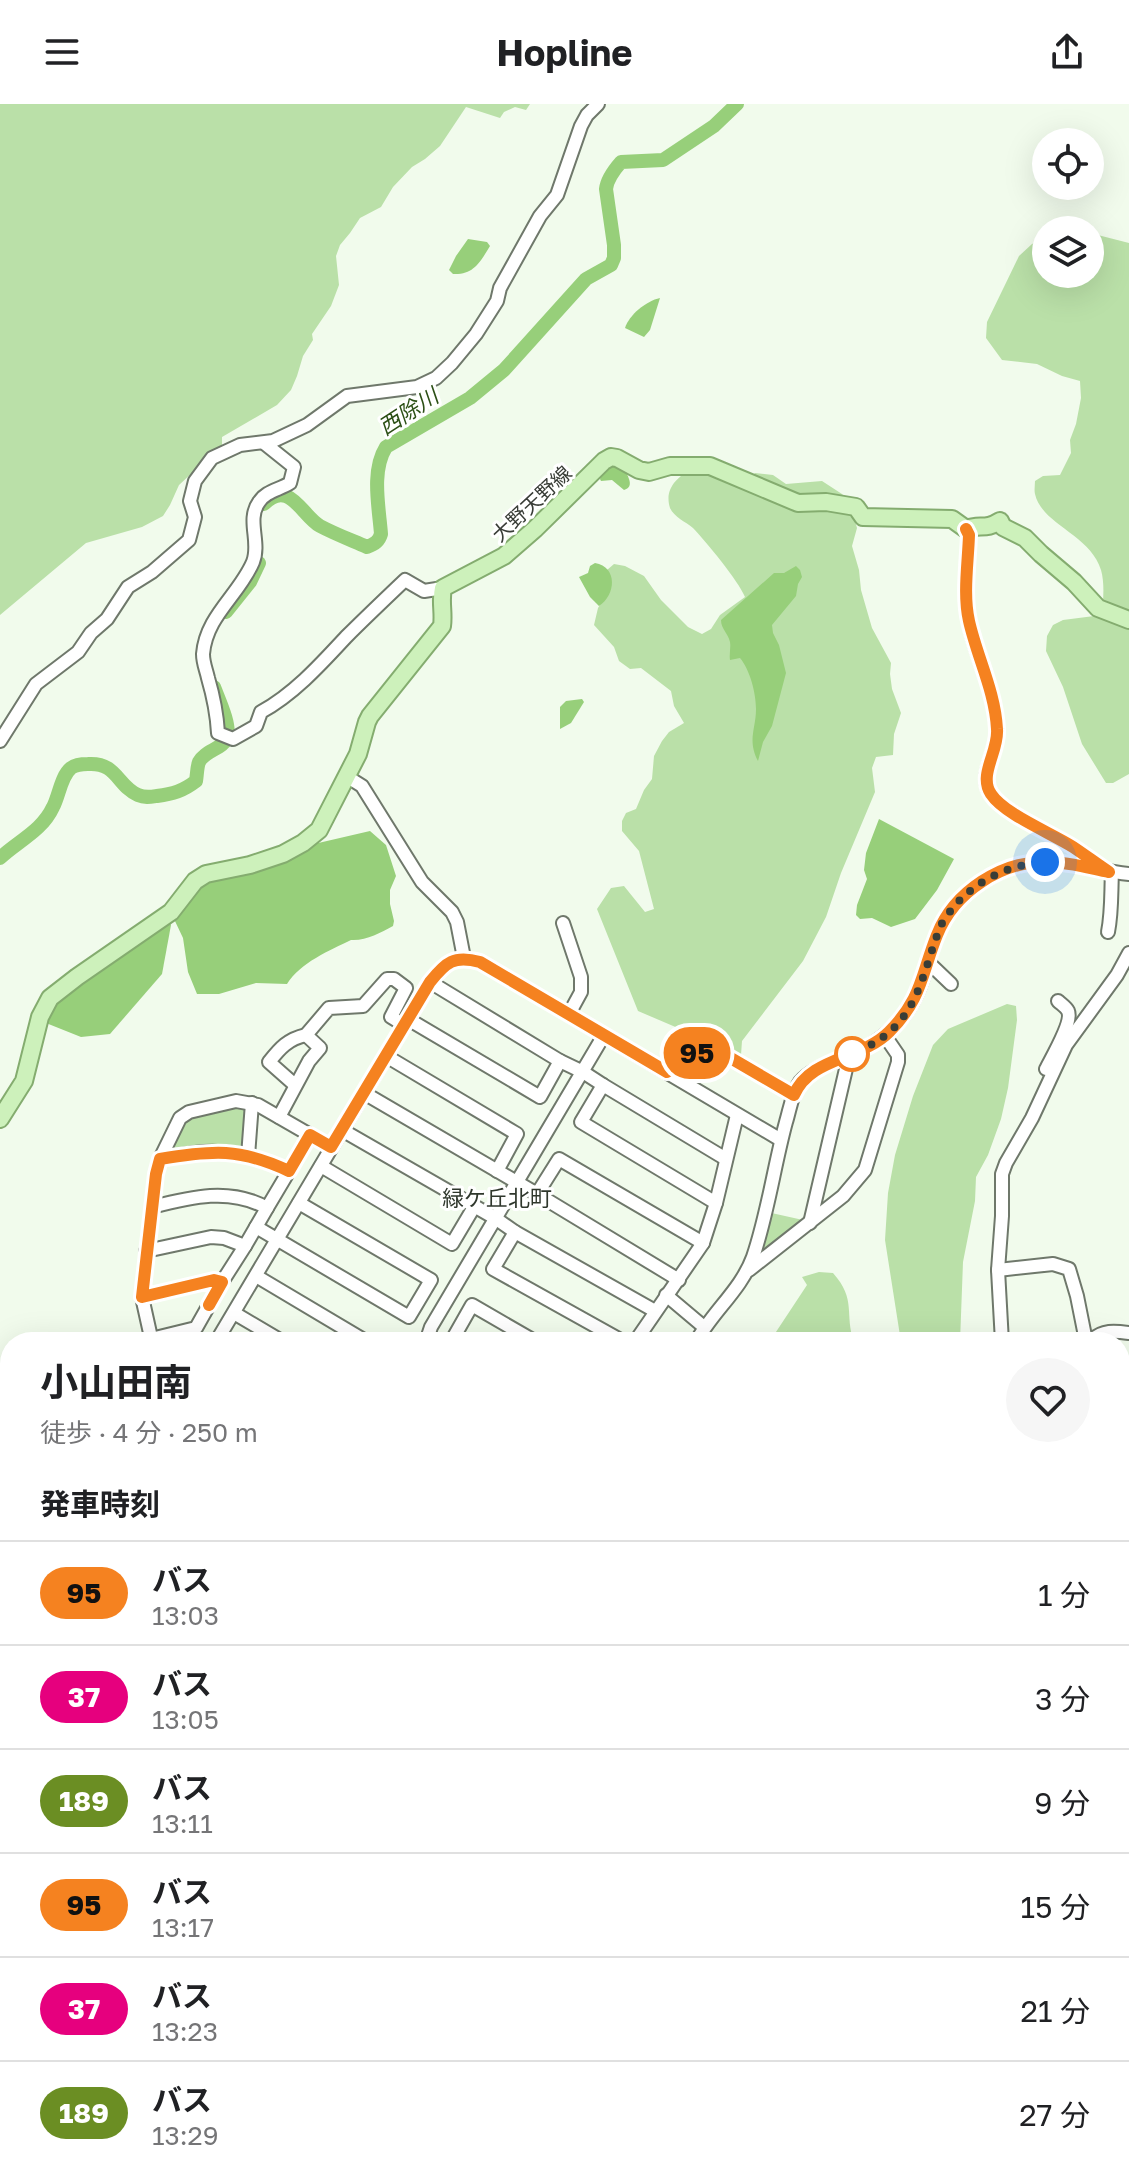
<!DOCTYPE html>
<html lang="ja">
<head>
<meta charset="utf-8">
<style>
  body { margin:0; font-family:"Golos Text","Noto Sans JP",sans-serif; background:#f6f6f6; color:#202124; height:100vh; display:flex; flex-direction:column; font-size:30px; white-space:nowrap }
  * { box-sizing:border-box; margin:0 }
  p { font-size:26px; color:#757577 }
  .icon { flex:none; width:44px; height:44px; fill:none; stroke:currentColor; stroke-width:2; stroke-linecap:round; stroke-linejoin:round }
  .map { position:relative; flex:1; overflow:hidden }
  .drawer { position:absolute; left:0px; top:1228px; width:1130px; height:850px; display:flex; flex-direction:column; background:#fff; border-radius:32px 32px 0 0; box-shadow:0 8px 32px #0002 }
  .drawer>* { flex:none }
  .badge { padding:0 16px; border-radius:26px; font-size:28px; line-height:52px }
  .controls { position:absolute; left:1032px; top:24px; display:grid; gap:16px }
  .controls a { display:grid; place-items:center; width:72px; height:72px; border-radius:50%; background:#fff; box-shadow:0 8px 32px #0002; font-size:40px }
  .you { position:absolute; width:40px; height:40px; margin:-20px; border:6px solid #fff; border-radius:50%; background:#1a73e8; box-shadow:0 0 0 12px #1a73e833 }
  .map>.badge { position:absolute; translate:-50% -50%; box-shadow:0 0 0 4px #fff }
  h2 { padding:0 40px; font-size:30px; line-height:72px }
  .round { display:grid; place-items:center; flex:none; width:84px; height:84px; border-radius:42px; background:#f6f6f6 }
  .headline { display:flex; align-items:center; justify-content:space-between; height:136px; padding:0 40px }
  h1 { font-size:38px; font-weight:700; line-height:60px }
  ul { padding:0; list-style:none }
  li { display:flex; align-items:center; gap:24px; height:104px; padding:0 40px; border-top:2px solid #e0e0e0 }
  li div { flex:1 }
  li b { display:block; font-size:30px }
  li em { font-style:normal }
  li .badge { min-width:88px; font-weight:700; text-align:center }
  header { display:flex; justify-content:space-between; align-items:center; height:104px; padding:0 40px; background:#fff; font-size:36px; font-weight:700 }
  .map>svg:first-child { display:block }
  .green { fill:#bae0a8 }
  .water { fill:#97cf7a }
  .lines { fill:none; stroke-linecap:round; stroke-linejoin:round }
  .river { stroke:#97cf7a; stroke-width:14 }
  .minor-casing { stroke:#6f786b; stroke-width:16 }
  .major-casing { stroke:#84ac6f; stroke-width:20 }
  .minor { stroke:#fff; stroke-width:12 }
  .major { stroke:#cdf1bb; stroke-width:16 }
  .line-casing { stroke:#fff; stroke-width:18 }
  .line { stroke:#f58220; stroke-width:12 }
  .walk { stroke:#393d37; stroke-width:8; stroke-dasharray:0 14.4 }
  .stop-dot { fill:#fff; stroke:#f58220; stroke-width:4 }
  .labels { text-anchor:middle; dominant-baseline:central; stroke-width:6; stroke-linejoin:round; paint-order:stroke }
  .street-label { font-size:20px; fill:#393d37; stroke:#fff }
  .water-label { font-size:22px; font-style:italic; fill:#2c5016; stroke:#fff }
  .neighbourhood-label { font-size:22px; fill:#2f372c; stroke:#fff }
</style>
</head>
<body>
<header><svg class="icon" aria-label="menu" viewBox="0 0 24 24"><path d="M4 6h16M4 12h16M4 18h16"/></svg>Hopline<svg class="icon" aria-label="share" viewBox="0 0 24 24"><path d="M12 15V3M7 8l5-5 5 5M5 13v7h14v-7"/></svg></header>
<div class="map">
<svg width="1129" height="2077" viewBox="0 0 1129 2077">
  <rect width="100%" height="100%" fill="#f1fbec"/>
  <g class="green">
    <polygon points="0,0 530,0 526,6 515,3 504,8 500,14 466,3 440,42 425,55 412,63 393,83 381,103 360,114 350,129 340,141 336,152 339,181 331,202 312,230 313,236 303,252 297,272 291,286 277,301 222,333 222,341 179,381 170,401 163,412 142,423 86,439 0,511"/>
    <path d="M1090,129L1129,139V670L1113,679H1106L1082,640L1063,583L1046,547L1047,532L1053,521L1063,516L1102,511C1103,497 1105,480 1101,466C1090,430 1042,421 1035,390C1034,386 1035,381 1035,377L1043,372L1060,371L1071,349L1070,336L1076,320L1081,294L1080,277L1062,272L1037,260L1002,256L986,234L987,218L1019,152L1032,140L1046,134V170H1090Z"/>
    <path d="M692,365L749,375L755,369L773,371L786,380L822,377L842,390L850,399L857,424L852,442L859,466L861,486L872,524L891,559L890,570L892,585L901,609L894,630L893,651L876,653L872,664L875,688L841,769L826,813L803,857L742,937L741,951L638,907L597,805L611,784L624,782L645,808L654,805L639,747L622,727V717L626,709L636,705L644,686L652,675L654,652L662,637L669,628L684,619L674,602L671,587L641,564L630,565L619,557L614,543L594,521L598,504L610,485L607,466L614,460L625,462L644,472L661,496L688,523L702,530L711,525L720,511L745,493C738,476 707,439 693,424C686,418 674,413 670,404C664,385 677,373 692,365Z"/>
    <polygon points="1007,900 1016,902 1017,916 1008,984 1001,1015 988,1051 976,1073 975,1097 963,1158 960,1238 901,1238 885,1136 888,1089 895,1051 913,992 933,941 948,925"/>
    <polygon points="249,1000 245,1051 163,1053 181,1015"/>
    <polygon points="767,1108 803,1116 756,1153"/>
    <path d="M819,1168L833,1169C857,1196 844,1210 854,1238H742L745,1229L772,1234L807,1181L802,1173Z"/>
    <polygon points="0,1784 10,1786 10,2068 146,2068 153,2077 0,2077"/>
  </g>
  <g class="water">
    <path d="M468,135L487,138L490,142C480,158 474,171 453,170L449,166L456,152Z"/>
    <path d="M660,194L650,226L644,233L625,224C629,211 646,197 660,194Z"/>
    <path d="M612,360L624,365C628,372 635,383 624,386L612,376L601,377L600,375L604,366Z"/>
    <path d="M595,459C618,463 616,491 599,502L590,493L579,473L588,469L590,462Z"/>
    <path d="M796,462L800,466L802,473L798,480L796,492L772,521L773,529L779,541L786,569L772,622L763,638L758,657C747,636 756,625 756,605C756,589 750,566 740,554L730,556C729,550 731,544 730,538C728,529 721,525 721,516L774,469H784Z"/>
    <polygon points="582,595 584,598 571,619 560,625 560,603 566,597"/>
    <polygon points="879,715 954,755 937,786 915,815 891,823 872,814 860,815 856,811 857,801 867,775 864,766 866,749"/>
    <path d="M370,727L386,741L396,772L390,786V800L394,817L393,822C380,829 366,837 351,836C330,846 300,859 287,880L256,879L219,890H197L188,868L183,834L174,815L199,779L314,740Z"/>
    <polygon points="168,815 171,821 162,870 110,930 81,933 41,917 52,897"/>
  </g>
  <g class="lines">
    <g class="river">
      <path d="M264,400C289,374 302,412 320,422C335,430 351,436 367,443C375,440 379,437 381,430C379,403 371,367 386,343L470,294L504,266L586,175L611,161L614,154V141L606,85C607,75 614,66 621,58L663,56L714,22L737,0"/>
      <polyline points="226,508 250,478 259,459"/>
      <path d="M0,754C18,737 42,727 53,703C59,692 61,672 71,664C75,661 83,660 88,660C117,658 117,682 138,691C145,694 150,693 157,692C173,690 183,687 196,677C197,671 197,663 199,658C205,646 224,645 227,633C231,621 218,594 214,583"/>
    </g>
    <defs>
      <g id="minor">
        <path d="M264,339L294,363L290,379C279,386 266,387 259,398C246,416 261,438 253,458C239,491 206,512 203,550C203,559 206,565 208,574C213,591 217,611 218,629L233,635L256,622L261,608C294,590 321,560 346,533C365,514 385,495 405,476L424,487L443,484"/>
        <path d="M966,425L969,431C968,455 964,482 967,505C971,544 995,583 997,624C999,646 978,670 990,689C1003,708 1051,730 1072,743C1082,749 1092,757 1103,764"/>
        <polyline points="0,637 36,580 78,548 91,529 107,515 128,483 152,468 189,436 195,413 190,397 195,377 212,354 240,341 273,337 307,321 347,292 417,283 436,274 452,259 476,230 497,197 500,184 540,112 557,91 581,22 587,11 598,0"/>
        <polyline points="346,672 362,682 422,778 452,808 457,818 464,854"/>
        <polyline points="563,819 581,873 581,888 569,910"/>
        <path d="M1108,828C1112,808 1111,788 1112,768"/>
        <polyline points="928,858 951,880"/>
        <polyline points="408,915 540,993 560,957 430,878"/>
        <polyline points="386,952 517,1030 497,1067"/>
        <polyline points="560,957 583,968 603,981"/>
        <path d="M1046,965C1052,953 1073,918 1068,907C1066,903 1061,900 1058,897"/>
        <path d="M667,968C685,957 699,943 722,949L794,991"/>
        <path d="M295,981L269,958C280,944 288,935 306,931"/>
        <polyline points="364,989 537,1090"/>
        <polyline points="279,1013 309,957 320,944 306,931 329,904 363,902 387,875 394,875 406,884 391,913 404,921"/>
        <polyline points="342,1026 495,1114 515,1128"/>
        <polyline points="248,1052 252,999"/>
        <path d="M160,1055C175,1053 189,1049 204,1048C233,1046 263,1055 289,1067L310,1031"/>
        <polyline points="321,1062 452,1140 474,1103"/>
        <polyline points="716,1099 581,1018 603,981 726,1055"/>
        <polyline points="267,1104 289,1067"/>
        <polyline points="810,1119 849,952"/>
        <polyline points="256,1123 409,1213 431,1176 299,1099"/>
        <path d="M146,1147L211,1133L224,1134L245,1142L267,1104C230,1083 191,1093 152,1103"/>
        <polyline points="749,1166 843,1092 865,1066 898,958 898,951 885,932"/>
        <polyline points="998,1166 1053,1160 1069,1165 1077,1192 1085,1232 1094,1238"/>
        <polyline points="256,1172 367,1238"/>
        <polyline points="679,1176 537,1090 559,1055 703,1139"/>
        <polyline points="222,1178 245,1142"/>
        <polyline points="666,1191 704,1223"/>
        <polyline points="142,1193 214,1176 222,1178 196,1224 151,1235"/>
        <polyline points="234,1209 283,1238"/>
        <path d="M1092,1236C1103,1226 1114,1227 1129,1229"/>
        <polyline points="152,1238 142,1193 156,1070 160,1055 180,1014 189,1008 236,997 258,1001 331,1043"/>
        <path d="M216,1238L430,878C446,858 454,851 480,858L781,1036"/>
        <polyline points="426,1238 431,1223 604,931"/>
        <polyline points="451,1238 472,1201 536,1238"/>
        <polyline points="624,1238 493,1165 515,1128 655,1207"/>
        <polyline points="635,1238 703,1139 716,1099 737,1011"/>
        <path d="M696,1238C712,1208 741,1186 753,1153C768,1109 774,1062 786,1018C790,1005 792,989 800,978C811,965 827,961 842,955C867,945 889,932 905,910C924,885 927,854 939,826C956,787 1003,758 1045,758C1074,757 1101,768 1129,770"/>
        <polyline points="1002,1238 998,1166 1002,1112 1002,1070 1006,1059 1032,1014 1066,941 1117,871 1129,849"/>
        <polyline points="1120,1423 1129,1423"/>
        <polyline points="1120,1501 1129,1483"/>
        <polyline points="1120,1685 1129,1671"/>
        <polyline points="1120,1693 1129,1699"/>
        <polyline points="1120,1763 1129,1747"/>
        <polyline points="350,2068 353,2077"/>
        <polyline points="428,2068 428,2077"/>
        <polyline points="452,2077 453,2068"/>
        <polyline points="476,2077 476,2068"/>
        <polyline points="536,2077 543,2068"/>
        <polyline points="805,2077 808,2068"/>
        <polyline points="916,2077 924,2068"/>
      </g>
      <path id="major" d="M0,1015L24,977L40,913L50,894L77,873L171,808L195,777L206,770L250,761L283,750L303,739L319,726L358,650L367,618L370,612L442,522C444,509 440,497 443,484L504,452L535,425L604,357L611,353L617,354L639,366L649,368L670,362H710L798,399L826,398L856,403L863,413L952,415L966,425C980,420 986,426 1000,417L1003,423L1025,434L1041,450L1074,478L1098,504L1129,516"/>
    </defs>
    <use href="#minor" class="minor-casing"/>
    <use href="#major" class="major-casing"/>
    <use href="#minor" class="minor"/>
    <use href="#major" class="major"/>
  </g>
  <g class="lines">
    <defs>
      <path id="line" d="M209,1201L222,1178L214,1176L142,1193L156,1070L160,1055C213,1046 240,1044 289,1067L310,1031L331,1043L430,878C446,858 454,851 480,858L667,968C685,957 699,943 722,949L794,991C810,953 861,956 889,928C922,895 921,871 937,831C954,788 1002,756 1048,758C1069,758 1089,764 1109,768C1097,760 1085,751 1073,743C1051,729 1004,710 991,690C978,671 999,647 997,625C995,587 977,553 969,517C963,490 968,460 969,431L966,425"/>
    </defs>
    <use href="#line" class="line-casing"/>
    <use href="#line" class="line"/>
    <path class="walk" d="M852,950L849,952C860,946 873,941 883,933C920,907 925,860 941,821C963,783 1002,761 1045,758"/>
  </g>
  <circle class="stop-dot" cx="852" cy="950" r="16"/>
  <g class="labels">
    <g class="street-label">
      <text transform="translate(531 399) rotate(-43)">大野天野線</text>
    </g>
    <g class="water-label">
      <text transform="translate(408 307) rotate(-33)">西除川</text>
    </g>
    <g class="neighbourhood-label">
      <text x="497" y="1093">緑ケ丘北町</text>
    </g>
  </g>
</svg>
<div class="controls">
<a><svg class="icon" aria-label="locate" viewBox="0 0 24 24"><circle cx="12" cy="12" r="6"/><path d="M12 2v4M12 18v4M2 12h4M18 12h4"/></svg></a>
<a><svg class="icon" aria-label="layers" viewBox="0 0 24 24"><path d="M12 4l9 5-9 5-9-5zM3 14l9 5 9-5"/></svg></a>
</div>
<div class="you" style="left:1045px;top:758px"></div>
<b class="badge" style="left:697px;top:949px;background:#f58220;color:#111">95</b>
<section class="drawer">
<div class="headline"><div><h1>小山田南</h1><p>徒歩 · 4 分 · 250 m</p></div><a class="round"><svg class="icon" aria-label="heart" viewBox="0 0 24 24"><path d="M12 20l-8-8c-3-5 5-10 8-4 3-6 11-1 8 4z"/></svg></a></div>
<h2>発車時刻</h2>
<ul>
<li><span class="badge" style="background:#f58220;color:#111">95</span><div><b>バス</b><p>13:03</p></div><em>1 分</em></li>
<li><span class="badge" style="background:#e6007e;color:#fff">37</span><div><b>バス</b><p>13:05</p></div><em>3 分</em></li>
<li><span class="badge" style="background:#6b8e23;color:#fff">189</span><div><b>バス</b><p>13:11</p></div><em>9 分</em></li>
<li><span class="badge" style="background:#f58220;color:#111">95</span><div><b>バス</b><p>13:17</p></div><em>15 分</em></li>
<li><span class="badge" style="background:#e6007e;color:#fff">37</span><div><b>バス</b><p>13:23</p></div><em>21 分</em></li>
<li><span class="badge" style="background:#6b8e23;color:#fff">189</span><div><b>バス</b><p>13:29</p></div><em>27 分</em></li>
</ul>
</section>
</div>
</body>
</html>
